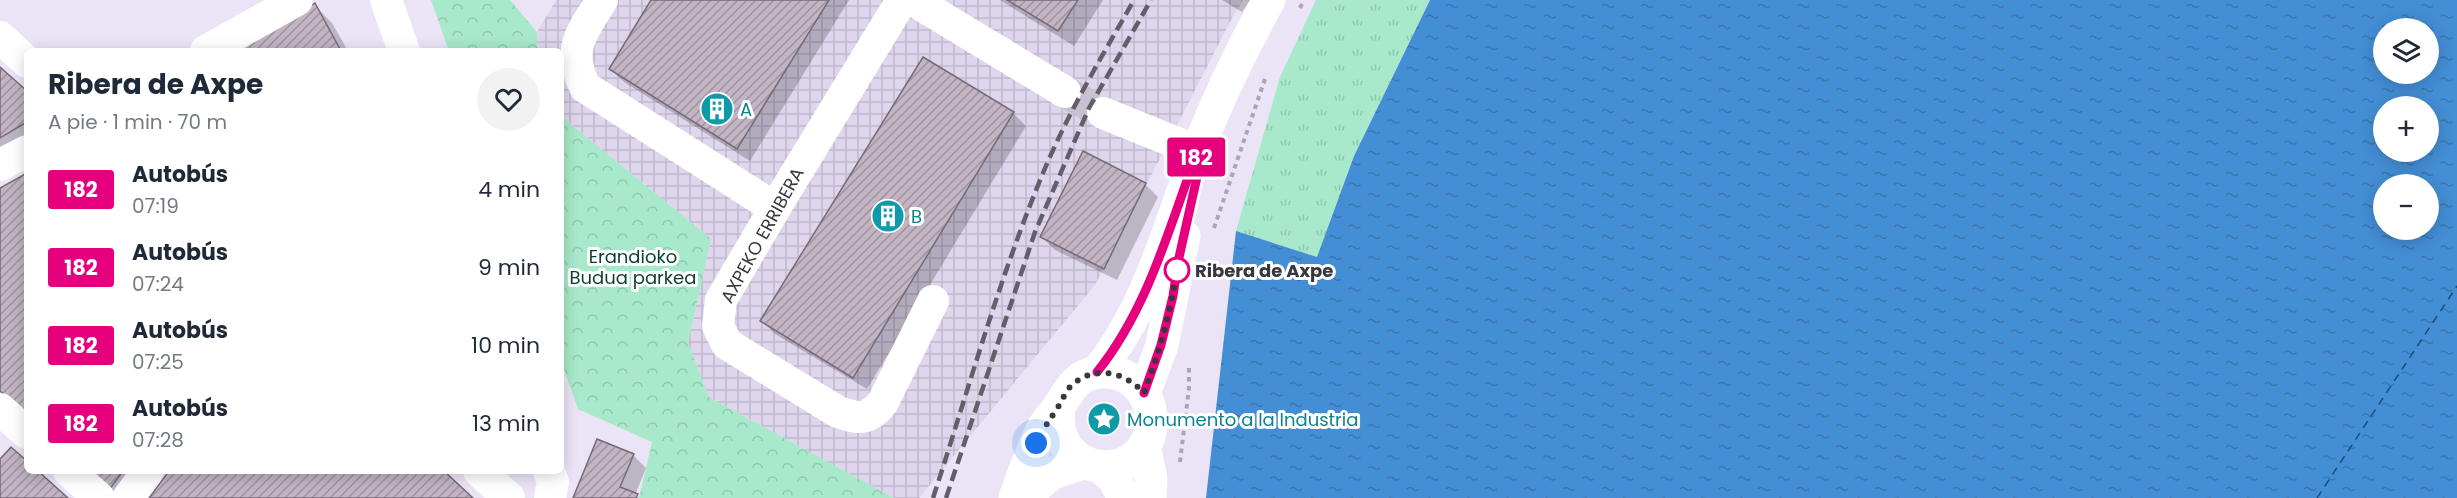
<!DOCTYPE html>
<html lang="es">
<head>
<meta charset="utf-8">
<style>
  body { margin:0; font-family:Poppins,sans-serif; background:#f2f2f3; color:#1f2937; height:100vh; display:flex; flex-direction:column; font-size:22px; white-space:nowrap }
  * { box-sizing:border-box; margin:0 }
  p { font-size:20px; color:#747a83 }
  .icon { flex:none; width:33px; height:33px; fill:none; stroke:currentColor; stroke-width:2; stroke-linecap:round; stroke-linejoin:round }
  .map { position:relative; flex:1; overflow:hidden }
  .drawer { position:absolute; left:24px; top:48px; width:540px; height:426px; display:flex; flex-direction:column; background:#fff; border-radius:9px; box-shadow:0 3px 15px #0003 }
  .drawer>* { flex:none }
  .badge { padding:0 12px; border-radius:4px; font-size:21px; line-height:39px }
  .controls { position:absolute; left:2373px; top:18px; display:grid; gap:12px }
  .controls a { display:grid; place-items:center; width:66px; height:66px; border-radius:50%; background:#fff; box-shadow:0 3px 15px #0003; font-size:30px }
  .you { position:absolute; width:30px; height:30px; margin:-15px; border:4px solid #fff; border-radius:50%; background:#1a73e8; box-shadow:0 0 0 9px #1a73e833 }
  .map>.badge { position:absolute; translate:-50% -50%; box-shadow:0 0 0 3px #fff }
  .round { display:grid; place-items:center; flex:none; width:63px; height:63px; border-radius:32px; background:#f2f2f3 }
  .overview { display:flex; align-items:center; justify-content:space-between; height:102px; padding:0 24px }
  h1 { font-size:28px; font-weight:700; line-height:45px }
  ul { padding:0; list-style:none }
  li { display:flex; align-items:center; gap:18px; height:78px; padding:0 24px }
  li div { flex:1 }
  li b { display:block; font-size:22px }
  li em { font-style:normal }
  li .badge { min-width:66px; font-weight:700; text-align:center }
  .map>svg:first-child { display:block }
  .industrial { fill:url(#industrial-grid) }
  .grass { fill:url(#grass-tufts) }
  .park { fill:url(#park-crowns) }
  .water { fill:url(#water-ripples); fill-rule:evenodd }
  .shadow { fill:#0003 }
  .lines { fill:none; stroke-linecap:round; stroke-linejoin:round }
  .ferry { stroke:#194e7d; stroke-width:1.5; stroke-dasharray:8 6; stroke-linecap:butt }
  .building { fill:url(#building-hatch); stroke:#766a77; stroke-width:1.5 }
  .street-tunnel { stroke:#c7c1d1; stroke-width:32; stroke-dasharray:32 16; stroke-linecap:butt }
  .path { stroke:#aaa5b2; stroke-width:4; stroke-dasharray:4.5 4.5; stroke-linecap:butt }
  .street { stroke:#fff; stroke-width:32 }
  .primary { stroke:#fff; stroke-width:33 }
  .rail { stroke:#625f68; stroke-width:4.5; stroke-dasharray:12 6; stroke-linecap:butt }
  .line-casing { stroke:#fff; stroke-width:14 }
  .line { stroke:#e6007e; stroke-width:9 }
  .walk { stroke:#39373e; stroke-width:6; stroke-dasharray:0 10.8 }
  .stop-dot { fill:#fff; stroke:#e6007e; stroke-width:3 }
  .labels { text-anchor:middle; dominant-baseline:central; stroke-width:6; stroke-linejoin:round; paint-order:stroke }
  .culture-label { font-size:18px; fill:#0d838f; stroke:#fff; text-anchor:start }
  .street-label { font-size:18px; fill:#39373e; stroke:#fff }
  .park-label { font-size:18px; fill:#0a3f2c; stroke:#fff }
  .stop-label { font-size:18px; font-weight:bold; fill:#39373e; stroke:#fff; text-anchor:start }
</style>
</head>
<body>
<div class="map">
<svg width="2457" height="498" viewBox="0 0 2457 498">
  <defs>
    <pattern id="industrial-grid" width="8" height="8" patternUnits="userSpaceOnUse" patternTransform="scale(1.5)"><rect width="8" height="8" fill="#dfd6ed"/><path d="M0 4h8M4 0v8" fill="none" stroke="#c0b8cc"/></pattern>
    <pattern id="grass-tufts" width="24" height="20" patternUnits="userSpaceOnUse" patternTransform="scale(1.5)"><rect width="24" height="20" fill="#a7e9ca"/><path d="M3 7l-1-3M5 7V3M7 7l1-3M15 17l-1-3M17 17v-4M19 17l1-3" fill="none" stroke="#90c8af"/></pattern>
    <pattern id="park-crowns" width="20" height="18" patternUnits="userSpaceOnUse" patternTransform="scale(1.5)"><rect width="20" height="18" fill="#a7e9ca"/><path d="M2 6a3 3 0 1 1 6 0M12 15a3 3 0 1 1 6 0" fill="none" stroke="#90c8af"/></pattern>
    <pattern id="water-ripples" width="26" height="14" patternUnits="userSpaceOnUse" patternTransform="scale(1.5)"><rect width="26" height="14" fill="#448ed5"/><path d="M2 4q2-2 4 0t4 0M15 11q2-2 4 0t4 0" fill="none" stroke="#3a75ae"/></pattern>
    <pattern id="building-hatch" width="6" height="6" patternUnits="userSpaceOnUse" patternTransform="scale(1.5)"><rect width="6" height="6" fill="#c2b4c3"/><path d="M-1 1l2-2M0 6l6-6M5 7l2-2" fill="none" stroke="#9f93a0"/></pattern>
  </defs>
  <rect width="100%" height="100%" fill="#ebe4f6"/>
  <polygon class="industrial" points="556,0 1243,0 1231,20 1095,285 919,498 894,498 709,397 688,343 711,239 561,116 561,51 537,51 537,32"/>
  <polygon class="grass" points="1316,0 1430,0 1354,156 1317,257 1236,231 1280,77"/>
  <g class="park">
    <polygon points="431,0 510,0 537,32 537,51 449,51"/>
    <polygon points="561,116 711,239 688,343 709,397 894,498 639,498 652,442 578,409 561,361"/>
  </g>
  <path class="water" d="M1430,0H2457V498H1206L1236,231L1317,257L1354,156ZM2384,28H2428V74H2384ZM2384,106H2428V152H2384ZM2384,184H2428V230H2384Z"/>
  <g class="shadow">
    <polygon points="653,0 849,0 750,161 624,82 611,69"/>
    <polygon points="1000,0 1103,0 1074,46"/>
    <polygon points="1222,0 1250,0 1242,12"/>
    <polygon points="314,5 332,23 348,51 235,51"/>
    <polygon points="0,69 27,93 27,150 0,166"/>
    <polygon points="1013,113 1026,126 867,389 775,334 762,321"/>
    <polygon points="1084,153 1145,184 1158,197 1117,280 1055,250 1042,237"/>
    <polygon points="633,455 646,468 635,495 639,498 575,498"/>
    <polygon points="88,471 155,471 117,498"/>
  </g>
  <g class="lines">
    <polyline class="ferry" points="2317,498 2457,286"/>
  </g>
  <g class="building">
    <polygon points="651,0 829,0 737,149 609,69"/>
    <polygon points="1007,0 1078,0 1058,31"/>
    <polygon points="315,3 341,51 232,51"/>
    <polygon points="923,57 1014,112 853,378 760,321"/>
    <polygon points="0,67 27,91 27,122 0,138"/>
    <polygon points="1083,151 1146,183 1104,269 1040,237"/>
    <polygon points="27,173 27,416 0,391 0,188"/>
    <polygon points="597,439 634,454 620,487 638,494 636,498 573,498"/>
    <polygon points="11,447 27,461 27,471 38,471 68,498 0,498 0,459"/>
    <polygon points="87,471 123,471 109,490"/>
    <polygon points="169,471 444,471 473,498 149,498"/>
  </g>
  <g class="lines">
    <polyline class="street-tunnel" points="1065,92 1103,113"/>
    <g class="path">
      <polyline points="1300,8 1304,0"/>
      <polyline points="1214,228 1266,76"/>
      <polyline points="1180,462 1189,388 1189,365"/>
    </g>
    <g class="street">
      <polyline points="386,0 404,51"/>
      <path d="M602,0C582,32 566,49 585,87L775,208"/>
      <path d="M902,0L775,208L721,300L718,326L727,344L838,412C859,419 868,421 883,402L933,301"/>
      <polyline points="913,0 1065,92"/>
      <polyline points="0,37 27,62"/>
      <polyline points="206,51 297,0"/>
      <polyline points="1103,113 1182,145 1196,155"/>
      <polyline points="0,165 27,151"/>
      <polyline points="0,409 27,433"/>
      <polyline points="69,471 99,498"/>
      <polyline points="479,471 509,498"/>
      <polyline points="549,471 553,482 550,498"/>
      <polyline points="128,498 148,471"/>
    </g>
    <g class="primary">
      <path d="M1097,372C1147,310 1168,231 1195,157C1216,103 1241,50 1269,0"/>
      <polyline points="1144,393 1162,345 1184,236"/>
      <polyline points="1144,446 1151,479 1150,498"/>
      <polyline points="1102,468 1114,479 1124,498"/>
      <path d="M1015,498C1023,475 1031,452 1042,430C1046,422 1053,415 1058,408C1071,388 1077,372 1105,372C1116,372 1127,376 1135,383C1145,392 1151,406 1151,419C1153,486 1048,483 1059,406"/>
      <polyline points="1023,498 1052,473 1083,463"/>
    </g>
    <g class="rail">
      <path d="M933,498C968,391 998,282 1041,178C1066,116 1101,58 1134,0"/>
      <polyline points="946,498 1035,232 1089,108 1151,0"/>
    </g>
  </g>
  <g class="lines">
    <defs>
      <path id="line" d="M1097,372C1147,310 1169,229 1196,155L1197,177L1178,262L1173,296L1161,345L1144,393"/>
    </defs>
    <use href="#line" class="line-casing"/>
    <use href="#line" class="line"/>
    <path class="walk" d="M1036,443C1042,430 1050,420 1058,407C1063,399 1066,390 1073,384C1097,364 1126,373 1144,393C1160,350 1172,308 1178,262L1177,270"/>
  </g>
  <defs>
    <symbol id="building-disc" viewBox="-11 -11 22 22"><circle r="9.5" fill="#0f9aa8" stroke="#fff"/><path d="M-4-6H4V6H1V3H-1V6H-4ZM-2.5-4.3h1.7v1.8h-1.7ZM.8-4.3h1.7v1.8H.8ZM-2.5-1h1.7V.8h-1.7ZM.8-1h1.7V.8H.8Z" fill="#fff"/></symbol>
    <symbol id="sight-disc" viewBox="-11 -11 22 22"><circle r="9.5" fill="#0f9aa8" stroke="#fff"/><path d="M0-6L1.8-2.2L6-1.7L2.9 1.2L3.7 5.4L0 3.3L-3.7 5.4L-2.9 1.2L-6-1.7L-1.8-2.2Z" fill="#fff"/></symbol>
  </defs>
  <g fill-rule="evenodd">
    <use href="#building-disc" x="698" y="90" width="38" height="38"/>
    <use href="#building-disc" x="869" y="197" width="38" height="38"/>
    <use href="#sight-disc" x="1085" y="400" width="38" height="38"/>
  </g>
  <circle class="stop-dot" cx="1177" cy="270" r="12"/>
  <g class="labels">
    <g class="culture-label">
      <text x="740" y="109">A</text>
      <text x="911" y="216">B</text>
      <text x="1127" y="419">Monumento a la Industria</text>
    </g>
    <g class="street-label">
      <text transform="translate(762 235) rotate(-61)">AXPEKO ERRIBERA</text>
    </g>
    <g class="park-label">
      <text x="633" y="256">Erandioko<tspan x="633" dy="21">Budua parkea</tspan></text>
    </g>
    <g class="stop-label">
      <text x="1195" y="270">Ribera de Axpe</text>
    </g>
  </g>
</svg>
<div class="controls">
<a><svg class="icon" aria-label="layers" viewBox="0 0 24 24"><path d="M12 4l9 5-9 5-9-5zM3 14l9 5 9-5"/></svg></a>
<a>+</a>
<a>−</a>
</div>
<div class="you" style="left:1036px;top:443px"></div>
<b class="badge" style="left:1196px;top:157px;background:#e6007e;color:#fff">182</b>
<section class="drawer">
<div class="overview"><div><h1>Ribera de Axpe</h1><p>A pie · 1 min · 70 m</p></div><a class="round"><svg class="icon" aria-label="heart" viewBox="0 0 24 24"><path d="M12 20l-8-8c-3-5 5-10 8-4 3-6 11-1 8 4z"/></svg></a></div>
<ul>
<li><span class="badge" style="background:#e6007e;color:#fff">182</span><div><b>Autobús</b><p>07:19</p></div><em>4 min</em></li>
<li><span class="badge" style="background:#e6007e;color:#fff">182</span><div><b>Autobús</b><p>07:24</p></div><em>9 min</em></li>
<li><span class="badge" style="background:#e6007e;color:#fff">182</span><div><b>Autobús</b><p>07:25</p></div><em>10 min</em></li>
<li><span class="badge" style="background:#e6007e;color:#fff">182</span><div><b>Autobús</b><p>07:28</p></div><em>13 min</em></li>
</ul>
</section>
</div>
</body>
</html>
